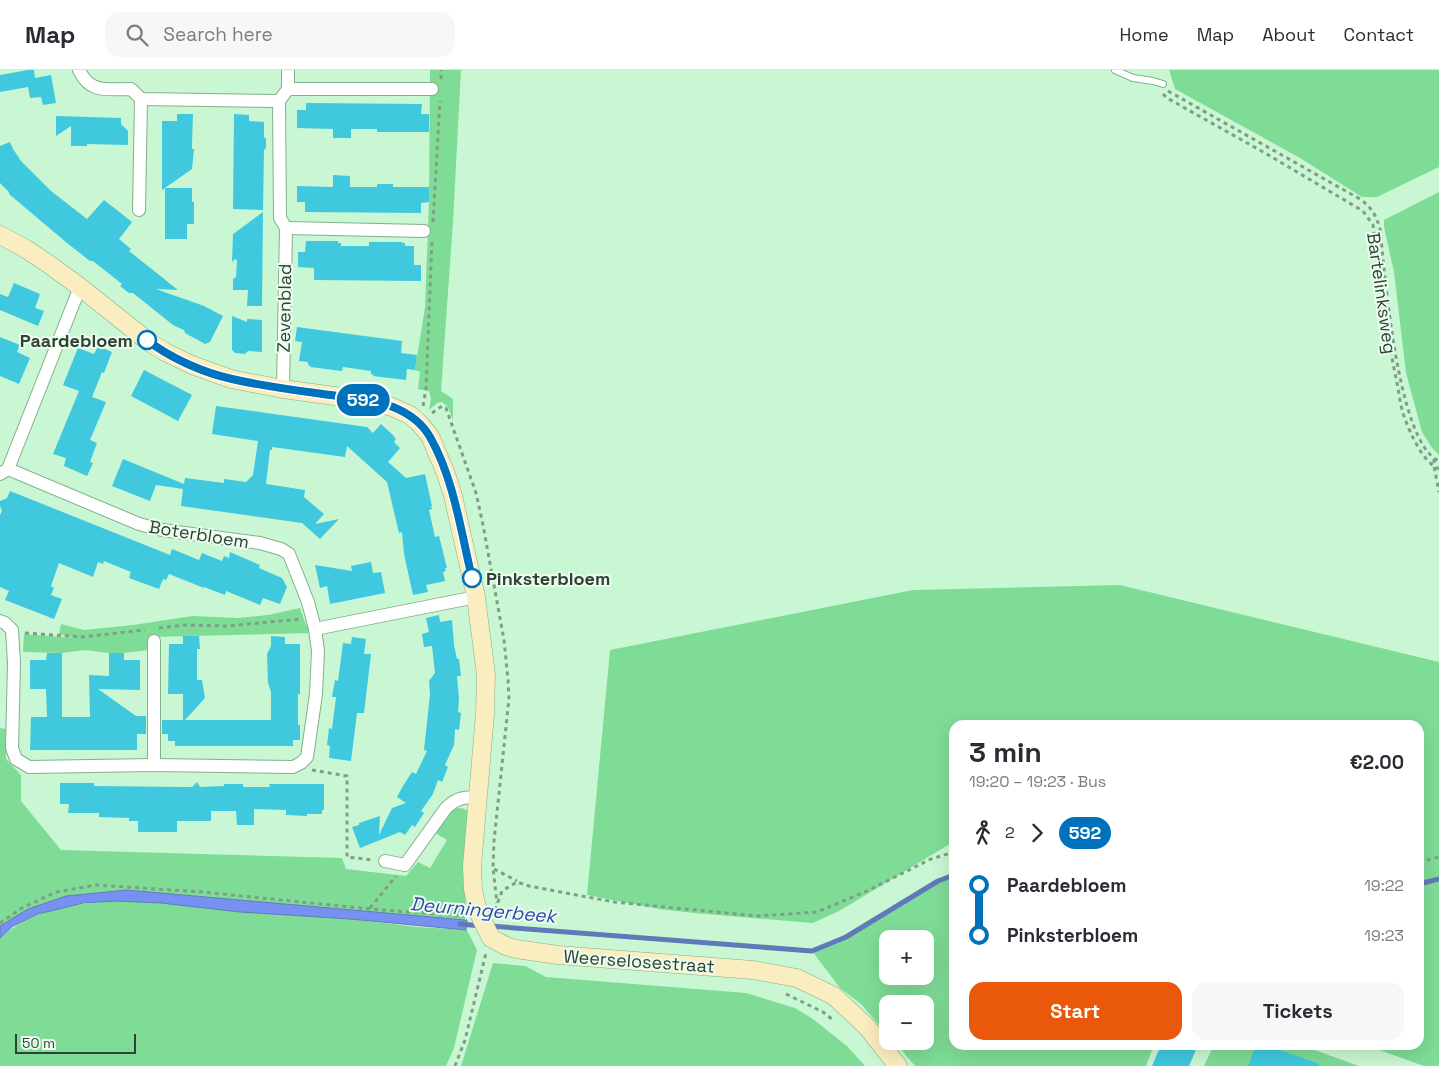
<!DOCTYPE html>
<html lang="en">
<head>
<meta charset="utf-8">
<style>
  body { margin:0; font-family:"Space Grotesk",sans-serif; background:#f7f7f7; color:#2b2b33; height:100vh; display:flex; flex-direction:column; font-size:19px; white-space:nowrap }
  * { box-sizing:border-box; margin:0 }
  p { font-size:16px; color:#7c7c81 }
  .icon { flex:none; width:28px; height:28px; fill:none; stroke:currentColor; stroke-width:2; stroke-linecap:round; stroke-linejoin:round }
  .map { position:relative; flex:1; overflow:hidden }
  .sheet { position:absolute; left:949px; top:650px; width:475px; height:330px; display:flex; flex-direction:column; background:#fff; border-radius:15px; box-shadow:0 5px 20px #0002 }
  .sheet>* { flex:none }
  .badge { padding:0 10px; border-radius:16px; font-size:18px; line-height:32px }
  .fabs { position:absolute; left:879px; top:860px; display:grid; gap:10px }
  .fabs a { display:grid; place-items:center; width:55px; height:55px; border-radius:10px; background:#fff; box-shadow:0 5px 20px #0002; font-size:25px }
  .scale { position:absolute; left:15px; bottom:12px; width:121px; box-sizing:border-box; padding-left:5px; border:2px solid #2f4233; border-top:0; font-size:14px; line-height:18px; white-space:nowrap; color:#2f4233; -webkit-text-stroke:4px #ebfdee; paint-order:stroke }
  .map>.badge { position:absolute; translate:-50% -50%; box-shadow:0 0 0 2px #fff }
  .legs { display:flex; align-items:center; gap:8px; height:55px; padding:0 20px; font-size:16px }
  .legs p { margin-inline-start:auto }
  .summary { display:flex; align-items:center; justify-content:space-between; height:85px; padding:0 20px }
  h1 { font-size:28px; font-weight:700; line-height:38px }
  .cta { display:flex; gap:10px; margin-top:auto; padding:10px 20px }
  .cta a { flex:1; height:58px; border-radius:15px; background:#ea580c; color:#fff; font-size:20px; font-weight:700; line-height:58px; text-align:center }
  .cta a+a { background:#f7f7f7; color:#2b2b33 }
  ul { padding:0 20px; list-style:none }
  li { display:flex; align-items:center; gap:18px; height:50px; font-size:19px }
  li i { display:grid; place-items:center; width:8px; height:100%; margin:0 6px; background:currentColor }
  li i::after { content:''; width:12px; height:12px; margin:-6px; border:4px solid; border-radius:50%; background:#fff }
  li p { margin-inline-start:auto }
  li:first-child i { background:linear-gradient(#0000 50%,currentColor 0) }
  li:last-child i { background:linear-gradient(currentColor 50%,#0000 0) }
  header { display:flex; align-items:center; gap:30px; box-sizing:border-box; height:70px; padding:0 25px; background:#fff; border-bottom:1px solid #e1e1e2 }
  header strong { font-size:24px }
  nav { display:flex; gap:28px; margin-inline-start:auto; font-size:18px }
  .search { width:350px; height:45px; background:#f7f7f7; display:flex; align-items:center; gap:12px; box-sizing:border-box; padding:0 18px; border-radius:15px; color:#7c7c81; font-size:19px }
  .map>svg:first-child { display:block }
  .green { fill:#7fdc97; fill-rule:evenodd }
  .water { fill:#7791f3; stroke:#6179b9 }
  .lines { fill:none; stroke-linecap:round; stroke-linejoin:round }
  .stream { stroke:#6179b9; stroke-width:5 }
  .building { fill:#3fc8de }
  .lane-casing { stroke:#84af8d; stroke-width:8 }
  .street-casing { stroke:#84af8d; stroke-width:14 }
  .secondary-casing { stroke:#84af8d; stroke-width:19 }
  .path { stroke:#7e9f85; stroke-width:3; stroke-dasharray:4 4; stroke-linecap:butt }
  .lane { stroke:#fff; stroke-width:6 }
  .street { stroke:#fff; stroke-width:12 }
  .secondary { stroke:#faedc0; stroke-width:18 }
  .line-1-casing { stroke:#fff; stroke-width:11 }
  .line-1 { stroke:#0072bc; stroke-width:8 }
  .stop-1-dot { fill:#fff; stroke:#0072bc; stroke-width:2.5 }
  .labels { text-anchor:middle; dominant-baseline:central; stroke-width:4; stroke-linejoin:round; paint-order:stroke }
  .street-label { font-size:18px; fill:#2f4233; stroke:#ebfdee }
  .stop-label { font-size:18px; font-weight:bold; fill:#2f4233; stroke:#ebfdee; text-anchor:end }
  .water-label { font-size:19px; font-style:italic; fill:#3344b4; stroke:#ebfdee }
</style>
</head>
<body>
<header>
<strong>Map</strong>
<div class="search"><svg class="icon" aria-label="search" viewBox="0 0 24 24"><circle cx="10" cy="10" r="6"/><path d="M15 15l6 6"/></svg>Search here</div>
<nav><a>Home</a><a>Map</a><a>About</a><a>Contact</a></nav>
</header>
<div class="map">
<svg width="1439" height="996" viewBox="0 0 1439 996">
  <rect width="100%" height="100%" fill="#caf7d3"/>
  <g class="green">
    <polygon points="430,0 461,0 453,152 441,321 453,329 453,350 448,337 442,332 437,333 429,340 431,329 429,321 418,319 420,302 415,300 425,237 429,132"/>
    <polygon points="1169,0 1439,0 1439,97 1377,127 1362,127 1300,88 1175,19"/>
    <polygon points="1439,122 1439,385 1432,378 1422,362 1406,303 1394,202 1384,157 1384,150"/>
    <polygon points="1120,515 1439,592 1439,996 1424,996 1365,975 1419,975 1419,655 954,655 954,773 948,775 841,840 813,853 694,843 659,839 587,825 610,580 913,520"/>
    <polygon points="300,538 306,555 313,559 313,563 149,567 149,580 124,583 109,583 85,580 62,583 23,582 24,564 74,568 59,564 61,554 84,560 133,555 192,546 238,548 268,545"/>
    <path d="M0,658L6,659V689L21,705V731L61,780L342,788L346,799L406,806L418,792L430,798L447,770L435,763C443,752 453,730 468,741L465,850L127,820L66,826L28,839L0,856Z"/>
    <path d="M954,805V975H1154L1146,996H915L894,971H925V934H888L887,964L861,934L840,918L812,881L846,867L938,811ZM888,869H925V906H888Z"/>
    <path d="M117,831L161,833L240,842L350,849L418,857L467,860L477,880L454,978L446,996H0V868C34,838 74,834 117,831Z"/>
    <polygon points="493,893 525,896 546,907 746,923 795,938 813,949 848,977 865,996 461,996"/>
    <polygon points="1214,975 1301,975 1359,996 1204,996"/>
  </g>
  <polygon class="water" points="127,820 465,850 467,850 466,860 350,849 240,842 161,833 117,831 83,833 38,844 13,856 0,868 0,856 28,839 66,826"/>
  <g class="lines">
    <g class="stream">
      <polyline points="1419,814 1439,809"/>
      <polyline points="460,854 482,856"/>
      <polyline points="490,856 812,881 846,867 938,811 954,805"/>
    </g>
  </g>
  <g class="building">
    <polygon points="28,0 34,0 35,8 51,5 56,33 43,35 41,27 30,28 28,17 0,22 0,5"/>
    <polygon points="306,33 422,34 421,44 429,44 429,62 377,62 377,59 351,59 351,68 333,68 333,59 297,58 297,40 306,40"/>
    <polygon points="177,44 193,44 192,74 192,79 194,79 192,99 162,120 162,51 177,51"/>
    <polygon points="234,44 249,45 249,51 264,52 264,67 266,69 266,78 264,80 263,140 233,139"/>
    <polygon points="56,46 121,48 121,54 128,61 128,75 87,74 87,76 71,76 71,56 56,66"/>
    <polygon points="10,72 13,79 21,91 51,121 87,149 104,130 132,152 119,169 131,179 129,181 178,220 156,219 204,236 223,246 210,272 205,274 185,263 184,260 173,255 133,223 129,223 120,216 122,214 93,191 90,191 67,173 9,124 9,122 0,113 0,76"/>
    <polygon points="333,105 350,106 350,117 377,117 377,114 393,114 393,117 429,117 429,132 421,133 421,143 305,142 305,132 297,132 297,116 333,117"/>
    <polygon points="165,118 192,118 192,132 194,132 194,154 187,154 187,169 165,169"/>
    <polygon points="263,142 262,236 247,236 248,220 233,220 233,209 236,207 237,190 235,189 232,192 233,164"/>
    <polygon points="306,171 338,171 338,173 341,173 341,176 369,176 369,172 402,172 402,173 405,173 405,176 414,176 414,195 421,195 421,211 314,210 314,198 298,197 298,182 305,182"/>
    <polygon points="14,213 40,224 35,238 44,241 38,256 0,240 0,224 8,227"/>
    <polygon points="232,246 247,252 247,249 262,250 262,282 248,281 245,284 235,283 232,280"/>
    <polygon points="297,257 402,271 401,283 417,285 415,300 407,299 406,310 373,306 374,305 371,304 371,301 343,297 342,301 310,297 311,296 308,295 308,292 299,291 302,272 295,271"/>
    <polygon points="0,267 20,275 17,282 30,288 19,314 0,306"/>
    <polygon points="98,276 112,282 104,303 102,302 92,327 106,332 90,370 97,373 90,392 93,393 87,406 64,396 66,388 53,384 79,321 63,315 78,278 94,284"/>
    <polygon points="144,300 192,325 178,351 131,326"/>
    <polygon points="216,336 367,357 373,363 381,354 394,366 394,367 396,369 394,372 400,378 388,392 406,408 425,404 432,436 431,436 432,439 429,440 435,467 439,466 447,498 445,498 446,501 443,502 445,511 426,515 428,522 413,525 404,484 402,462 399,463 387,412 347,376 345,387 272,377 272,380 270,380 266,414 305,420 304,427 324,444 315,454 339,449 320,469 302,453 181,436 183,419 156,415 150,431 112,416 123,389 184,414 185,408 224,413 224,409 246,412 253,405 258,371 212,364"/>
    <polygon points="10,421 170,485 172,479 199,490 202,483 222,491 224,486 229,488 230,482 260,495 259,498 282,508 287,517 280,534 263,528 260,535 226,521 225,525 204,517 204,518 169,504 166,510 163,509 159,519 129,508 131,502 104,491 103,494 98,492 93,507 59,493 51,516 54,518 51,525 62,529 54,549 5,530 9,521 0,517 0,445 2,441 0,436 0,431 7,428"/>
    <polygon points="371,492 373,503 381,502 385,523 330,534 327,516 320,518 315,495 352,501 351,496"/>
    <polygon points="439,545 440,552 452,550 454,575 457,589 459,589 461,606 457,606 459,628 458,642 461,643 459,660 455,659 454,675 445,695 448,697 442,712 438,710 433,724 421,741 424,743 415,757 412,755 405,765 400,762 360,778 352,757 359,755 359,753 380,746 379,765 392,738 406,733 397,727 403,716 412,702 416,704 427,681 424,680 430,624 429,611 435,603 432,576 424,577 422,564 429,562 426,548"/>
    <polygon points="183,566 199,566 200,579 197,579 197,610 202,610 205,628 185,650 271,650 271,622 268,613 267,584 271,576 271,566 285,567 285,574 300,574 300,624 298,624 298,655 300,655 300,670 293,670 293,676 175,676 175,671 168,671 168,664 162,664 162,650 183,650 183,624 168,624 169,574 183,574"/>
    <polygon points="352,567 366,569 364,584 371,584 364,643 357,643 351,691 329,688 330,676 327,675 329,658 332,659 336,627 332,627 335,610 338,611 343,573 351,574"/>
    <polygon points="47,583 62,583 62,647 90,647 89,605 109,606 109,583 124,583 124,590 140,590 140,620 98,619 136,646 146,646 146,664 137,664 137,680 30,680 31,647 47,647 46,619 30,619 30,590 46,590"/>
    <polygon points="197,712 200,717 224,716 224,714 243,714 243,717 270,717 269,714 324,714 324,740 322,740 322,744 307,744 307,746 286,745 286,740 254,739 254,755 237,755 236,741 211,741 211,751 177,751 177,762 138,762 138,751 129,751 129,748 99,747 99,743 68,743 69,734 60,734 60,713 94,713 94,716 187,717 192,717"/>
    <polygon points="1161,975 1198,975 1189,996 1152,996"/>
    <polygon points="1256,975 1266,975 1319,994 1319,996 1248,996"/>
  </g>
  <g class="lines">
    <defs>
      <polyline id="lane" points="1115,0 1133,8 1153,11 1163,14"/>
      <g id="street">
        <path d="M79,0C90,24 108,19 131,19L141,29L279,31"/>
        <polyline points="288,19 432,19"/>
        <polyline points="139,140 141,29"/>
        <polyline points="286,158 424,161"/>
        <polyline points="283,319 286,158 280,148 279,31 288,19 288,0"/>
        <polyline points="8,399 139,454 162,460 260,473 281,479 289,484 308,532 315,559"/>
        <polyline points="0,404 8,399 80,217"/>
        <polyline points="0,551 5,553 12,560 14,593 12,678 16,689 29,697 154,695 293,697 301,693 307,687 316,624 318,581 315,559 476,527"/>
        <polyline points="154,571 154,695"/>
        <path d="M385,791L405,795L446,738C457,728 463,727 478,727"/>
      </g>
      <polyline id="secondary" points="0,165 26,179 50,195 80,217 149,272 165,282 192,295 231,309 283,319 371,331 392,337 410,345 419,353 430,366 446,404 453,426 476,527 486,605 485,644 472,796 473,819 476,834 481,848 491,868 506,876 516,879 558,885 753,900 797,908 834,926 867,957 898,996"/>
    </defs>
    <use href="#lane" class="lane-casing"/>
    <use href="#street" class="street-casing"/>
    <use href="#secondary" class="secondary-casing"/>
    <g class="path">
      <polyline points="441,9 441,0"/>
      <path d="M1168,21L1360,129C1372,138 1376,145 1380,159C1385,203 1397,373 1439,391"/>
      <path d="M1163,24L1167,28L1265,83L1363,141L1373,155C1380,206 1385,257 1396,308C1399,321 1400,336 1405,349C1411,365 1423,392 1439,399"/>
      <polyline points="433,152 440,31"/>
      <polyline points="423,336 426,319 432,170"/>
      <polyline points="432,343 442,336 446,338 476,423 483,455 504,570 508,610 509,628 494,771 493,798 497,833"/>
      <polyline points="1434,389 1434,396 1439,422"/>
      <polyline points="159,558 185,555 228,556 300,549"/>
      <polyline points="25,563 82,567 145,560"/>
      <polyline points="312,700 347,706 347,787 373,790"/>
      <polyline points="1419,792 1439,787"/>
      <polyline points="494,799 517,811"/>
      <polyline points="370,838 396,806"/>
      <polyline points="495,840 502,821 517,812 529,816 614,832 757,846 817,842 867,821 931,789 954,782"/>
      <polyline points="0,853 22,838 56,822 96,815 202,822 370,839 464,846"/>
      <polyline points="786,924 823,942 833,950"/>
      <polyline points="455,996 465,970 486,883"/>
    </g>
    <use href="#lane" class="lane"/>
    <use href="#street" class="street"/>
    <use href="#secondary" class="secondary"/>
  </g>
  <g class="lines">
    <defs>
      <path id="line-1" d="M147,270C170,288 204,303 232,309C267,317 302,321 337,326C355,329 375,330 393,337C408,343 422,353 430,367C454,409 461,462 472,508"/>
    </defs>
    <use href="#line-1" class="line-1-casing"/>
    <use href="#line-1" class="line-1"/>
  </g>
  <g class="stop-1-dot">
    <circle cx="147" cy="270" r="9"/>
    <circle cx="472" cy="508" r="9"/>
  </g>
  <g class="labels">
    <g class="street-label">
      <text transform="translate(1382 223) rotate(82)">Bartelinksweg</text>
      <text transform="translate(284 238) rotate(-89)">Zevenblad</text>
      <text transform="translate(199 464) rotate(9)">Boterbloem</text>
      <text transform="translate(639 891) rotate(4)">Weerselosestraat</text>
    </g>
    <g class="stop-label">
      <text x="133" y="270">Paardebloem</text>
      <text x="486" y="508" text-anchor="start">Pinksterbloem</text>
    </g>
    <g class="water-label">
      <text transform="translate(483 840) rotate(5)">Deurningerbeek</text>
    </g>
  </g>
</svg>
<div class="fabs">
<a>+</a>
<a>−</a>
</div>
<div class="scale">50 m</div>
<b class="badge" style="left:363px;top:330px;background:#0072bc;color:#fff">592</b>
<section class="sheet">
<div class="summary"><div><h1>3 min</h1><p>19:20 – 19:23 · Bus</p></div><b>€2.00</b></div>
<div class="legs"><svg class="icon" aria-label="walk" viewBox="0 0 24 24"><circle cx="13" cy="4" r="2"/><path d="M13 8l-2 6 4 7M11 14l-3 7M7 12l3-4h3l4 4"/></svg>2<svg class="icon" aria-label="forward" viewBox="0 0 24 24"><path d="M9 5l7 7-7 7"/></svg><b class="badge" style="background:#0072bc;color:#fff">592</b></div>
<ul>
<li><i style="color:#0072bc"></i><b>Paardebloem</b><p>19:22</p></li>
<li><i style="color:#0072bc"></i><b>Pinksterbloem</b><p>19:23</p></li>
</ul>
<div class="cta"><a>Start</a><a>Tickets</a></div>
</section>
</div>
</body>
</html>
